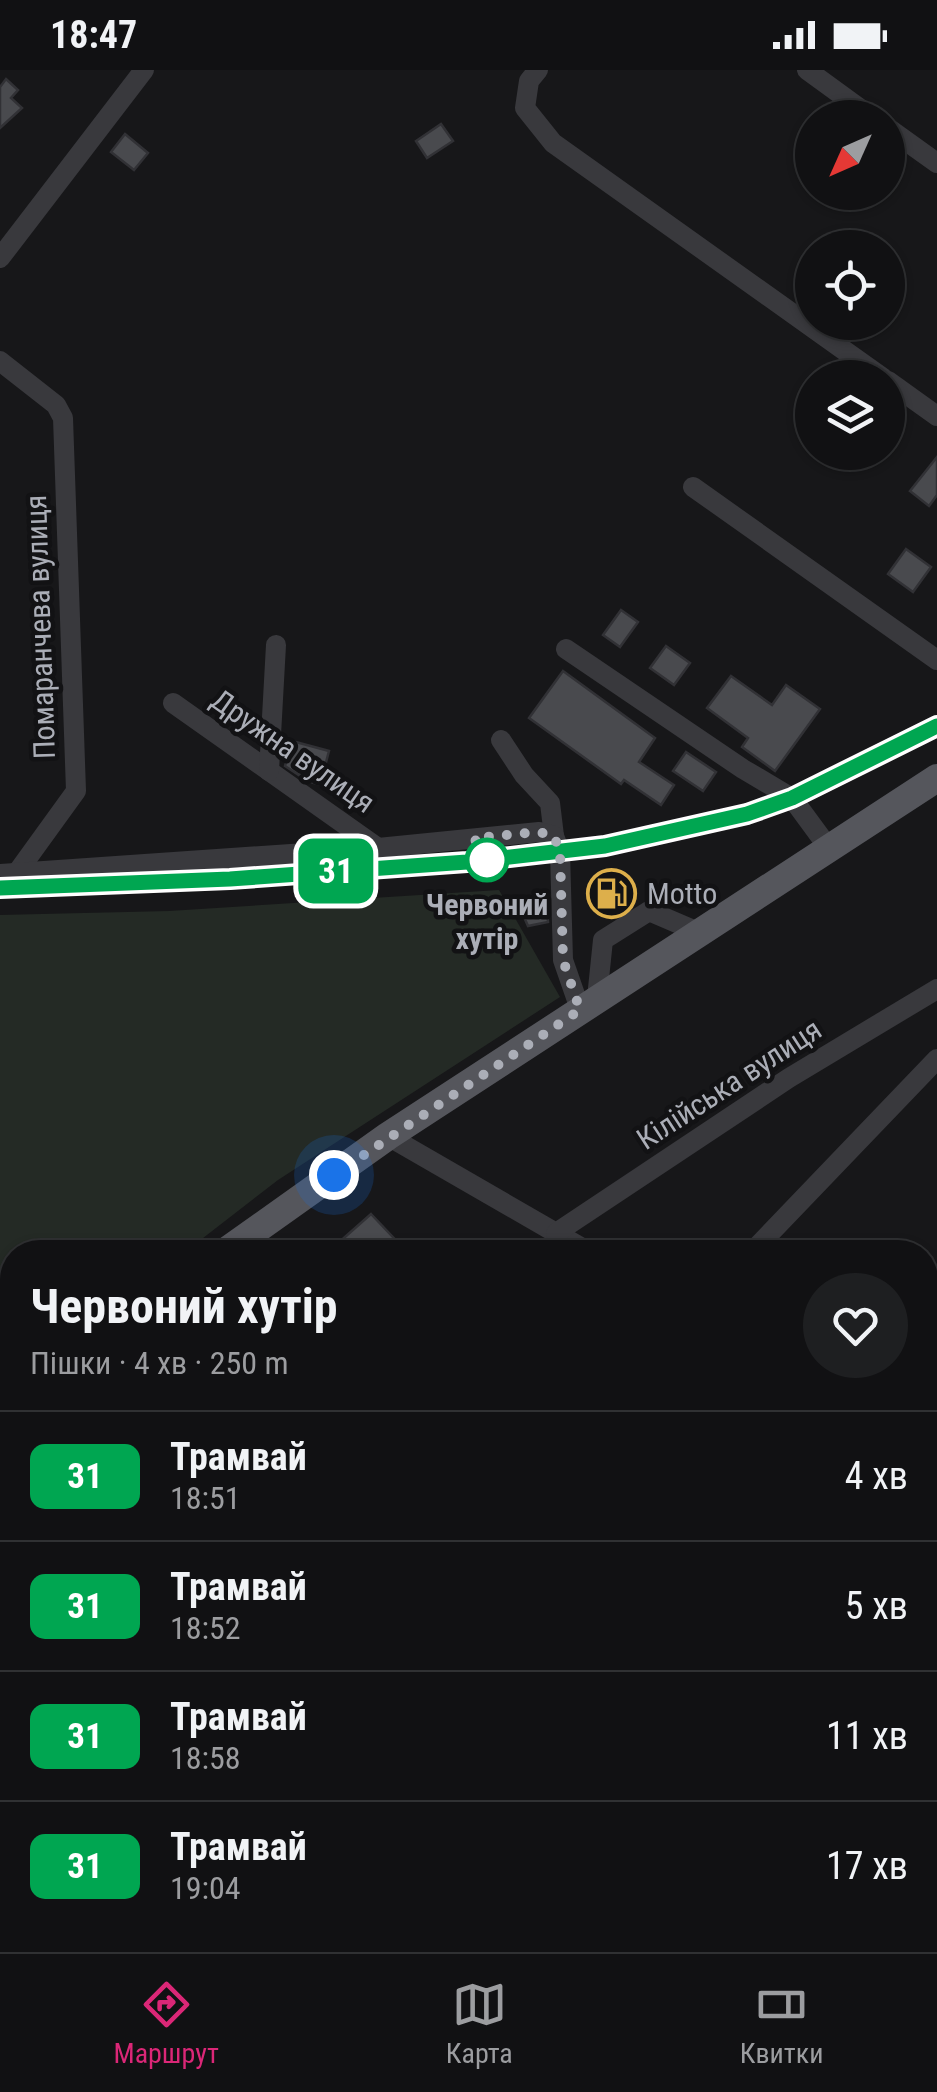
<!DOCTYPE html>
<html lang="uk">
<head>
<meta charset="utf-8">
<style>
  body { margin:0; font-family:"Roboto Condensed",sans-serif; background:#1e1f21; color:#f1f3f6; height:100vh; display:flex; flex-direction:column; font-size:38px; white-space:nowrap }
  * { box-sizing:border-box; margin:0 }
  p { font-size:32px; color:#9c9da0 }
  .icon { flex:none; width:55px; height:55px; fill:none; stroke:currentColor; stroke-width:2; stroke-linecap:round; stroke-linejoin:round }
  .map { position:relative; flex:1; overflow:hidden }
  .drawer { position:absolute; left:0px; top:1170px; width:938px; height:712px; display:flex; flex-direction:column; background:#111113; border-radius:40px 40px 0 0; box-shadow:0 2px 8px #0004,0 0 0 2px #303133 }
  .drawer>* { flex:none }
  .badge { padding:0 20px; border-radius:15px; font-size:35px; line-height:65px }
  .needle { width:65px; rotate:225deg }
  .tools { position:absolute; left:795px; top:30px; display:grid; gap:20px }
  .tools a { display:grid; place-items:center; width:110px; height:110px; border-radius:50%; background:#111113; box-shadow:0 2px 8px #0004,0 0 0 2px #303133; font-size:50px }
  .you { position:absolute; width:50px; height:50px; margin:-25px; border:8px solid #fff; border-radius:50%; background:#1a73e8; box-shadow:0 0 0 15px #1a73e833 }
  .map>.badge { position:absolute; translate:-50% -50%; box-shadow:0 0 0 5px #fff }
  .round { display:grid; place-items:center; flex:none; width:105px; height:105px; border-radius:52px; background:#1e1f21 }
  .head { display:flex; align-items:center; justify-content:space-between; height:170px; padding:0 30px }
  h1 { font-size:48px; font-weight:700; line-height:75px }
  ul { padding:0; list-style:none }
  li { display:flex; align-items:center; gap:30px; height:130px; padding:0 30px; border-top:2px solid #303133 }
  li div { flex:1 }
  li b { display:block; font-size:38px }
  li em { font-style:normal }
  li .badge { min-width:110px; font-weight:700; text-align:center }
  .status { display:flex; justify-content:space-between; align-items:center; height:70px; padding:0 50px; background:#111113; direction:ltr }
  .status svg { height:28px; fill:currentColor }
  .dock { display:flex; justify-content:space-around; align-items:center; height:140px; border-top:2px solid #303133; background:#111113; font-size:28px; color:#9c9da0 }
  .dock a { display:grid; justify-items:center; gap:5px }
  .dock .on { color:#db2777 }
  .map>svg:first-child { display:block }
  .green { fill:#242a25 }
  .building { fill:#494a4e; stroke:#313135; stroke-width:2.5 }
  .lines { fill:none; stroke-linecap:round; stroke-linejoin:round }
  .minor { stroke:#39393d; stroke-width:20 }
  .major { stroke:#55565c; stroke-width:28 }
  .tram { stroke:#525358; stroke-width:2.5 }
  .line-casing { stroke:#fff; stroke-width:22 }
  .line { stroke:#00a651; stroke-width:15 }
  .walk { stroke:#abaeb7; stroke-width:10; stroke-dasharray:0 18 }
  .stop-dot { fill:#fff; stroke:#00a651; stroke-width:5 }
  .labels { text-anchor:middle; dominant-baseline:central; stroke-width:9; stroke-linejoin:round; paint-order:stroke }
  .street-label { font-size:30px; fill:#abaeb7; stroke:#121214 }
  .poi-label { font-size:30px; fill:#abaeb7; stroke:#121214; text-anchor:start }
  .stop-label { font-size:30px; font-weight:bold; fill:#abaeb7; stroke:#121214 }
</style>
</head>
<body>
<div class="status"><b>18:47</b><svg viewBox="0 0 49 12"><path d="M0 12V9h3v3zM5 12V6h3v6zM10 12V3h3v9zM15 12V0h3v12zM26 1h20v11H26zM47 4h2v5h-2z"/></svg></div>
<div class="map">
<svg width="937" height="1882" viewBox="0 0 937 1882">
  <rect width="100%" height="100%" fill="#171719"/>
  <polygon class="green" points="499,820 560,927 278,1110 185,1182 12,1182 12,1318 0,1328 0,845 169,841"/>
  <g class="building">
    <polygon points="6,9 18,20 11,28 22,38 0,58 0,17"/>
    <polygon points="441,54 453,71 427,88 416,71"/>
    <polygon points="125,64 148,83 134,100 111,82"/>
    <polygon points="937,387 937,425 929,436 910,421"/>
    <polygon points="906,479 931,497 913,522 888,504"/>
    <polygon points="621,540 638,552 620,577 603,565"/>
    <polygon points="666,576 690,593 674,615 650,598"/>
    <polygon points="563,601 655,668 639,692 674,715 661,735 624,710 621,714 529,648"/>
    <polygon points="731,606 772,635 786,615 820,639 775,701 742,677 748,668 707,638"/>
    <polygon points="292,671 329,681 320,715 308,711 285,696"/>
    <polygon points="686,682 716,702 703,721 673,701"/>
    <polygon points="546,823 548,852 528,856 516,829"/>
    <polygon points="371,1144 407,1182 328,1182"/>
  </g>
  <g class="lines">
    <g class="minor">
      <polyline points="538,0 529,11 525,38 553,73 883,308"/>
      <polyline points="807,0 873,48"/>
      <polyline points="888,58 937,93"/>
      <polyline points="0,188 144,0"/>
      <polyline points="0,291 56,335 63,348 76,721 16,804"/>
      <polyline points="888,311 937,346"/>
      <polyline points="693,417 937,590"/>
      <polyline points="566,579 743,699 792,728 828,777"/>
      <polyline points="173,633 378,778"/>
      <polyline points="501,670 524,705 550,733 554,766"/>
      <polyline points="269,701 276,575"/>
      <polyline points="0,804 378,778 539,762 554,766 560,782 563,890 580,939"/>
      <polyline points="597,928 603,870 649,841 698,862"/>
      <polyline points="388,1066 589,1182"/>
      <polyline points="556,1163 789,1008 937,919"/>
      <polyline points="752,1182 937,989"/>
      <polyline points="925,1334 937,1321"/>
      <polyline points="925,1369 937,1376"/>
      <polyline points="925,1424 937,1409"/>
      <polyline points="0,1620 12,1611"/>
      <polyline points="0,1672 12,1634"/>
      <polyline points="925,1778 937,1761"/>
      <polyline points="921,1870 932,1882"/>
      <polyline points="149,1882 158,1870"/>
      <polyline points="482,1882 490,1870"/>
      <polyline points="849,1882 857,1870"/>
    </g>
    <g class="major">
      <polyline points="225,1182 388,1066 937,708"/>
      <polyline points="0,1351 12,1342"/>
    </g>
    <polyline class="tram" points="0,818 151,815 467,792 605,776 747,744 792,728 937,656"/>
  </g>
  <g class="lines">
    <defs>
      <polyline id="line" points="0,818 230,809 467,792 605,776 747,744 792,728 937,656"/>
    </defs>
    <use href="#line" class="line-casing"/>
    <use href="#line" class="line"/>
    <polyline class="walk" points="334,1105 580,940 563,890 560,782 554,766 539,762 474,768 487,790"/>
  </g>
  <defs>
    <symbol id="fuel-ring" viewBox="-11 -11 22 22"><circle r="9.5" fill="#121214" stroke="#ddaf4b" stroke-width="1.5"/><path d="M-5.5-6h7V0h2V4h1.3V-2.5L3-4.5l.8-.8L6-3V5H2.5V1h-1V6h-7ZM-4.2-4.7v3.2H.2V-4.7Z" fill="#ddaf4b"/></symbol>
  </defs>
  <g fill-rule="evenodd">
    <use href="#fuel-ring" x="584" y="796" width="55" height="55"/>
  </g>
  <circle class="stop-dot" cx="487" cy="790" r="20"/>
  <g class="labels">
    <g class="street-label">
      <text transform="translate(40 557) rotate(-92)">Помаранчева вулиця</text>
      <text transform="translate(293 681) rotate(35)">Дружна вулиця</text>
      <text transform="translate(729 1014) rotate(-33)">Кілійська вулиця</text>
    </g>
    <g class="poi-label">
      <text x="647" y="823">Motto</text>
    </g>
    <g class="stop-label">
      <text x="487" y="834">Червоний<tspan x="487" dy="34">хутір</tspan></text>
    </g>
  </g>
</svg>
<div class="tools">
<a><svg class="needle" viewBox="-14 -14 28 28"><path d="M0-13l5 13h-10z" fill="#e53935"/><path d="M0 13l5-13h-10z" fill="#9c9da0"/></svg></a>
<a><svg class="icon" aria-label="locate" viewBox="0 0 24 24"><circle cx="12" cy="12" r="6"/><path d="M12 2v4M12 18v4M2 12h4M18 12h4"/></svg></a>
<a><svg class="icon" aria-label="layers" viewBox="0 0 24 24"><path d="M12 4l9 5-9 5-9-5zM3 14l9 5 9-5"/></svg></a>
</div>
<div class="you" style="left:334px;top:1105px"></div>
<b class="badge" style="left:336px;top:801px;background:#00a651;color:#fff">31</b>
<section class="drawer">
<div class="head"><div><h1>Червоний хутір</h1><p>Пішки · 4 хв · 250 m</p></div><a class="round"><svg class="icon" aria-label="heart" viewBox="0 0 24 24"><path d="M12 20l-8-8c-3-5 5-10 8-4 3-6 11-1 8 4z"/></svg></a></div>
<ul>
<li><span class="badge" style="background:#00a651;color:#fff">31</span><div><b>Трамвай</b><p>18:51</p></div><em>4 хв</em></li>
<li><span class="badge" style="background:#00a651;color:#fff">31</span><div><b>Трамвай</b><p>18:52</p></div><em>5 хв</em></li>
<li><span class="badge" style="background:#00a651;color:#fff">31</span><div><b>Трамвай</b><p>18:58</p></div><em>11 хв</em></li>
<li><span class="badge" style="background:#00a651;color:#fff">31</span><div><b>Трамвай</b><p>19:04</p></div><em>17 хв</em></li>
</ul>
</section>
</div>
<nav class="dock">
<a class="on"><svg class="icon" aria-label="directions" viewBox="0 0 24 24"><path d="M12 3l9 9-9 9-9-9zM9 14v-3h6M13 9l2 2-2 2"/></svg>Маршрут</a>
<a><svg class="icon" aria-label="map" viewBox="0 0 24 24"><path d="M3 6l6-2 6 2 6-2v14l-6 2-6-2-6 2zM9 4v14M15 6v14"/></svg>Карта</a>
<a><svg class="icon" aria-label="tickets" viewBox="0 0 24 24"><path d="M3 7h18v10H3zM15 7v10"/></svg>Квитки</a>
</nav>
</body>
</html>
